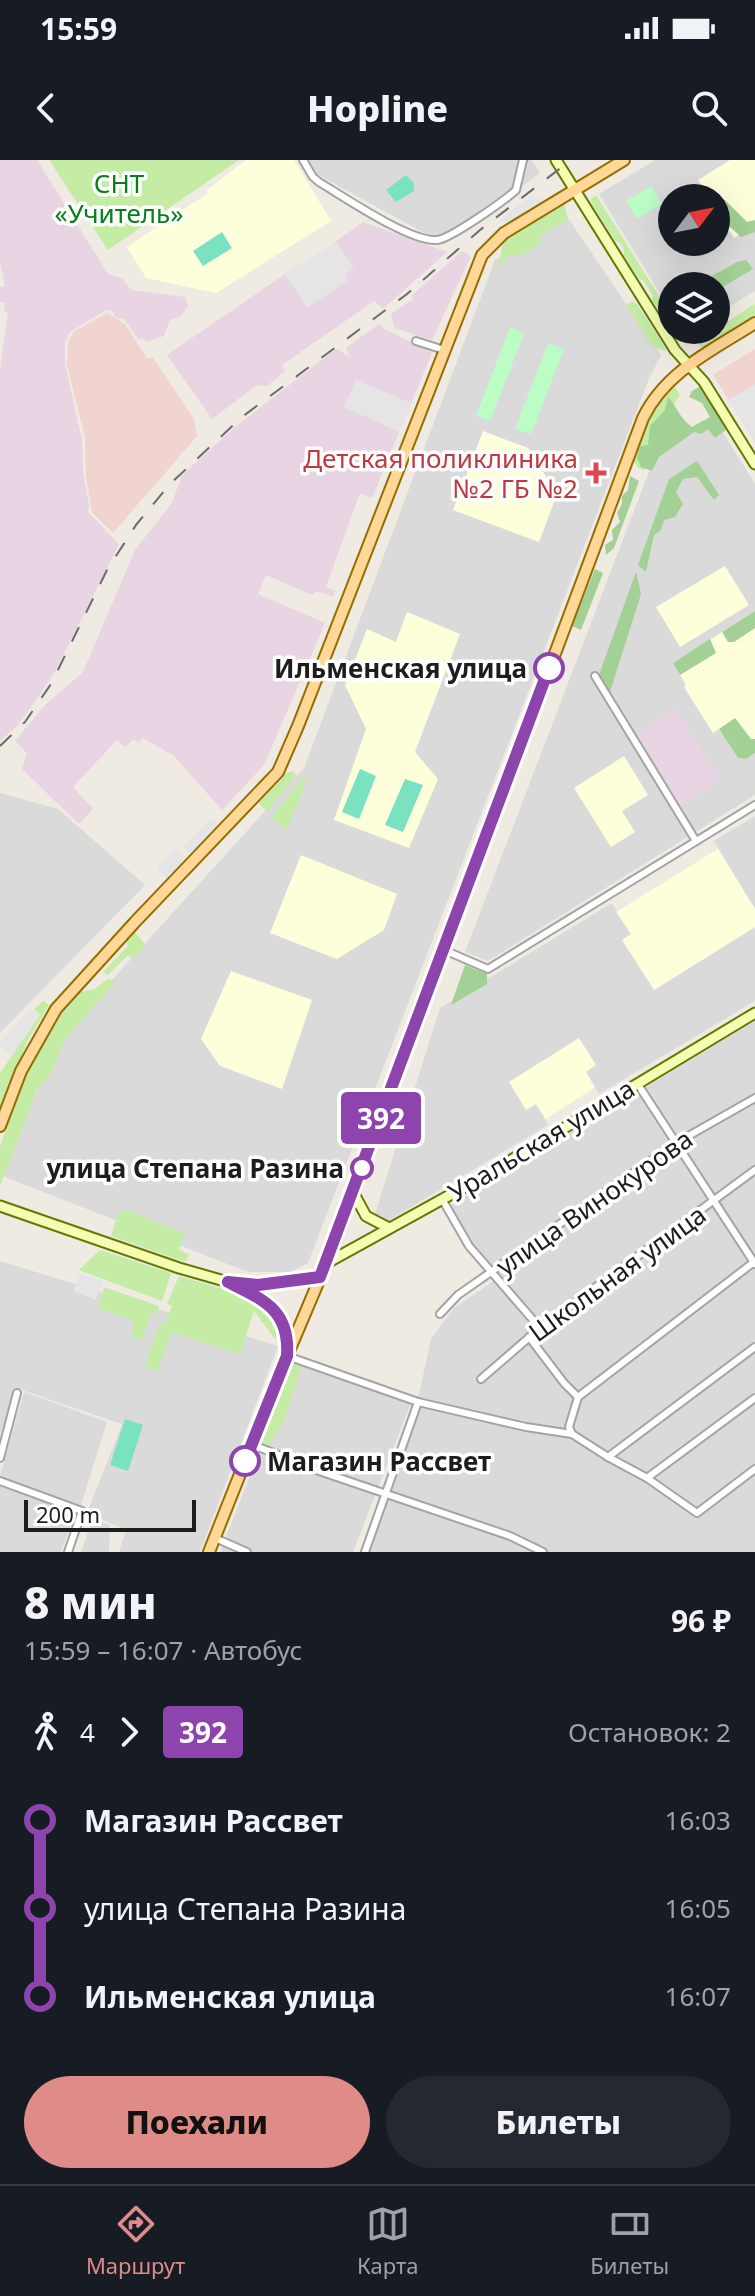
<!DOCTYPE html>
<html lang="ru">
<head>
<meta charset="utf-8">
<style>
  body { margin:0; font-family:"Noto Sans",sans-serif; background:#242831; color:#f1f3f6; height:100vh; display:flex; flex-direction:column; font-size:30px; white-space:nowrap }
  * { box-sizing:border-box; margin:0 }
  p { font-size:26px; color:#9ea1a6 }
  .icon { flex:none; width:44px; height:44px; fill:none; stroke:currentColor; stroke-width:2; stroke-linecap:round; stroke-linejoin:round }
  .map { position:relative; height:1392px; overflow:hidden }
  .panel { display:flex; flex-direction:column; background:#171b24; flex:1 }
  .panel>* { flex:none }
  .badge { padding:0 16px; border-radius:6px; font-size:28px; line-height:52px }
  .needle { width:52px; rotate:58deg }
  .controls { position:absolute; left:658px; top:24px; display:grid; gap:16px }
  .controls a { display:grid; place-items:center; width:72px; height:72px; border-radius:50%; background:#171b24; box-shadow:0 8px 32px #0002; font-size:40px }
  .scale { position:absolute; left:24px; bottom:20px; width:172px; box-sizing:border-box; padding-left:8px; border:4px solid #1d1d1d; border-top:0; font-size:22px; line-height:28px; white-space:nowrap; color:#1d1d1d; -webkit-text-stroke:6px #fff; paint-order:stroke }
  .map>.badge { position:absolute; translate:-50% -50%; box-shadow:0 0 0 4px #fff }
  .legs { display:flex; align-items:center; gap:12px; height:88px; padding:0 24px; font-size:26px }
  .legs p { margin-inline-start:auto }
  .summary { display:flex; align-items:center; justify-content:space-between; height:136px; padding:0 24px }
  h1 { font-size:44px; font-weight:800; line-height:60px }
  .action { display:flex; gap:16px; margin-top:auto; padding:16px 24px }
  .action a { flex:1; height:92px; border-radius:48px; background:#df8b87; color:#111; font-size:32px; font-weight:800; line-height:92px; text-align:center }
  .action a+a { background:#242831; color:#f1f3f6 }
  ul { padding:0 24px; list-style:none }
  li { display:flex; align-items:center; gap:28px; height:88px; font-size:30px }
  li i { display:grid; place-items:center; width:12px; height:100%; margin:0 10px; background:currentColor }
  li i::after { content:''; width:20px; height:20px; margin:-10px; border:6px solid; border-radius:50%; background:#171b24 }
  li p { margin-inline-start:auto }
  li:first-child i { background:linear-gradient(#0000 50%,currentColor 0) }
  li:last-child i { background:linear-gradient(currentColor 50%,#0000 0) }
  .status { display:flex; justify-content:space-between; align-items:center; height:56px; padding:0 40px; background:#171b24; direction:ltr }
  .status svg { height:22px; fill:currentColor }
  header { display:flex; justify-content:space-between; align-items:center; height:104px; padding:0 24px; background:#171b24; font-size:36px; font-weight:800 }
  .tabs { display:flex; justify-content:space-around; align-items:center; height:112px; border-top:2px solid #363941; background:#171b24; font-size:22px; color:#9ea1a6 }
  .tabs a { display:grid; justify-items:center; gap:4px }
  .tabs .active { color:#df8b87 }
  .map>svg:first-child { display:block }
  .residential { fill:#dbdada }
  .commercial { fill:#f1d3d0 }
  .industrial { fill:#e8d4e3 }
  .education { fill:#fdffdb }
  .grass { fill:#c4eca5 }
  .forest { fill:#a3d094 }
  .park { fill:#bcfcc5 }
  .pitch { fill:#7be2c1 }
  .parking { fill:#e5e5e5 }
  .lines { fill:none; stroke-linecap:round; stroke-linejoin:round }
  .street-casing { stroke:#a4a4a4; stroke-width:10 }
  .secondary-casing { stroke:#647800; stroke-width:13 }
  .primary-casing { stroke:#966d00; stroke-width:14 }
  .street { stroke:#fff; stroke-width:6 }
  .secondary { stroke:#f4fdb2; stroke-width:9 }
  .primary { stroke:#ffd897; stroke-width:10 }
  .rail { stroke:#6b6b6b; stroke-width:2; stroke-dasharray:16 16; stroke-linecap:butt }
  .line-1-casing { stroke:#fff; stroke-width:18 }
  .line-1 { stroke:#8e44ad; stroke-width:12 }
  .health-dot { fill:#e0444e; stroke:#fff; stroke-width:3 }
  .stop-1-dot { fill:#fff; stroke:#8e44ad; stroke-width:4 }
  .labels { text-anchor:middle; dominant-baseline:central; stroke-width:7; stroke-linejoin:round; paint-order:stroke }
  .park-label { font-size:26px; fill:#068017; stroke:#fff }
  .health-label { font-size:26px; fill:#be3a42; stroke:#fff; text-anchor:end }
  .stop-label { font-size:26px; font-weight:bold; fill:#1d1d1d; stroke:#fff; text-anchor:end }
  .street-label { font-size:26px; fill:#1d1d1d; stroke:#fff }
</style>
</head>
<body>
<div class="status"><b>15:59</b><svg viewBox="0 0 49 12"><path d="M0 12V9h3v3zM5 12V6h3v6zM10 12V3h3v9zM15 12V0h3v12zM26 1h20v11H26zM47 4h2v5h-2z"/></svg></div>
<header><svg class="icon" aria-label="back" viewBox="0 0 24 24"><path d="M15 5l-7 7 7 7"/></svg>Hopline<svg class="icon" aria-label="search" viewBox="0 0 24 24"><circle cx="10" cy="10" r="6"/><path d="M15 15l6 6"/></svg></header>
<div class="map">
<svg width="755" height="1392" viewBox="0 0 755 1392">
  <rect width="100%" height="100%" fill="#efebe2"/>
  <g class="residential">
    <polygon points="309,0 532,0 540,13 444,84 317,14"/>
    <polygon points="655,0 730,0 699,20 709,38 672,38 672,82 716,82 716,49 734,77 755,64 755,131 716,155 716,126 672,126 672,153 599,34"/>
    <polygon points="566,55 661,195 648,221 308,1103 291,1112 248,1112 0,1015 62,875 304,608 495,100"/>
    <polygon points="714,258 755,324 755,635 488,801 465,792 655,296"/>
    <polygon points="0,633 58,649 145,725 0,873"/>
    <polygon points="755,656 755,749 714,681"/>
    <polygon points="612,743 631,774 654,830 755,767 755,841 599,934 585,912 596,905 579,879 509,922 527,949 536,944 548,965 388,1061 375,1054 440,848"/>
    <polygon points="755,861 755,1392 367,1392 408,1285 431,1179 454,1148 498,1118 469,1081 451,1045"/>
    <polygon points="0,1101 278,1186 200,1392 119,1392 126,1370 87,1353 122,1264 16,1228 0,1274"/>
    <polygon points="294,1204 411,1243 353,1392 220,1392"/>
    <polygon points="24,1232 107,1262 81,1345 0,1316"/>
    <polygon points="0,1326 11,1327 75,1353 61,1392 0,1392"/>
    <polygon points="93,1358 110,1365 109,1392 81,1392"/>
  </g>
  <g class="commercial">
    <polygon points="107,153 125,164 147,198 153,198 194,259 197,276 113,373 92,352 86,317 85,278 67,205 68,183 73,172"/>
    <polygon points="755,189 755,282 713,215"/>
  </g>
  <g class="industrial">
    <polygon points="0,0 37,0 108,114 123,119 131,130 185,137 188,146 181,156 170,160 164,176 146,182 143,178 139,180 123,158 117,159 112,151 106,150 70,172 65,181 65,204 82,280 83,312 89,345 88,352 119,384 53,515 18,565 0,581 0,211 8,152 4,151 5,142 0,142 0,127 5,126 0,100"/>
    <polygon points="363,62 447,92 383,149 374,141 282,205 285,211 267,226 257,225 212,259 167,195 285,114 307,147 348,120 345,115 353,107 336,81"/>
    <polygon points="462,91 471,96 432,180 394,168 391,154 413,139 411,136"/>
    <polygon points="379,164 383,168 432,193 372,338 360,333 326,427 335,431 333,437 317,431 312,435 266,415 258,434 325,463 264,605 222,650 174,596 143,578 138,583 134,579 125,587 117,580 73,627 93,649 79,664 22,609 27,593 15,581 43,547 83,512 135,390 172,343 182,315 235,267 336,189 350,197 346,188"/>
    <polygon points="676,548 721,621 679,647 634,574"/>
  </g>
  <g class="education">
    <polygon points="246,0 294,0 331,61 216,133 146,118 127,87 208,33 207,30"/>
    <polygon points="730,0 755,0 755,64 734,78 716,49 716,38 709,38 698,20"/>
    <polygon points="483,271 528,288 557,334 539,382 453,350"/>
    <polygon points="725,406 749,445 680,487 656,447"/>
    <polygon points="755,451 755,593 746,599 738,598 719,569 713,573 684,527 686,525 673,503"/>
    <polygon points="407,452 460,474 415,592 438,619 409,688 334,660 366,569 345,525 367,469 396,482"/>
    <polygon points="624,596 648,635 622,651 635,672 611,687 574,628"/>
    <polygon points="718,689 755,749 755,767 654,830 622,780 631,774 616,752"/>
    <polygon points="301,695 397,734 384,770 337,799 270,773"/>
    <polygon points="231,811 312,840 282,929 220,906 201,879"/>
    <polygon points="579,878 596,905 586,912 595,927 546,959 536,944 526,950 509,922"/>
  </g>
  <g class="grass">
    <polygon points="49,0 239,0 108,90"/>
    <polygon points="596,35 672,157 672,170 680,170 683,175 680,182 652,140 653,135 643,120 639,119 624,95 624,90 620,83 615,81 592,44 591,39"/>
    <polygon points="564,43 568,60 540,75 541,83 521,96 508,96 499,108 502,85 508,78"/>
    <polygon points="632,141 637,144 667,191 653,187 626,145"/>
    <polygon points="755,144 755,155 703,188 699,185 698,180"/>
    <path d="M674,226L680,235L661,264L644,310L638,308L634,301C644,276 651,243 674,226Z"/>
    <polygon points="293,611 296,616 267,651 260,645 259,640 282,614"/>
    <polygon points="302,618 307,621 286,671 272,657"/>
    <polygon points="130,771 134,771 146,786 132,799 128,795 108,815 103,812 128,786 124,778"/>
    <polygon points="109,818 115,823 66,878 49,916 37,930 0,1026 0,986 26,914 61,854 79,832 95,829"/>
    <polygon points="43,841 49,845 28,880 0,949 0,913 40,855 34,849"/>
    <polygon points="126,1050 185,1073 179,1090 189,1094 185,1102 111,1076 118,1053"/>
    <polygon points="100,1090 171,1113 162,1141 79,1110"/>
    <path d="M179,1116C214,1128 264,1133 279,1171L275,1179L254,1151L240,1194L171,1172L159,1207L160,1212L145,1207L160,1162L166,1164L172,1146L167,1144Z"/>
    <polygon points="104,1127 159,1146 157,1153 151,1152 142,1180 131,1177 134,1161 98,1148"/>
    <polygon points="292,1202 302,1206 284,1261 267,1287 260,1284 261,1278 284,1207"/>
  </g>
  <g class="forest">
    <polygon points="720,39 725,40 747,62 755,60 755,72 741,77 729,66 717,43"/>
    <polygon points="746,100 753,109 716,131 716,126 698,126 699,123 737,102"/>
    <path d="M701,226L726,270L715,278L708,269L701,274L694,272L659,297L652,311L641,307L637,297L640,286L648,285L650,266L665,250L668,237C678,248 680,259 692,267L710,257L702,243L689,237L692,231Z"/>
    <polygon points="697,301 719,335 714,340 697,317 683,319 676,332 683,344 675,357 664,360 661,370 654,375 646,412 638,405 669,319"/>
    <polygon points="630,316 639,321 614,388 606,395 605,385 613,380 612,370 620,362 617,353 622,344 622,336 628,330"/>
    <polygon points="595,409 603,413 581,470 572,466"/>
    <polygon points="636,412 641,434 610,532 599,515"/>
    <polygon points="755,451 755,468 734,482 728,482 722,472"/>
    <polygon points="710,479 716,493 680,515 673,503"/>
    <polygon points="735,558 751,579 755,579 755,593 746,599 738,598 719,569"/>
    <polygon points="465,805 487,814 487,824 451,845"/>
  </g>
  <g class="park">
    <polygon points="651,26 662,44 637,59 626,41"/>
    <polygon points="510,167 524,174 490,261 476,256"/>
    <polygon points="548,183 564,189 531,274 515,269"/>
  </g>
  <g class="pitch">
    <polygon points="406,15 414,23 414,31 396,42 386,30"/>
    <polygon points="222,72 232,88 203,106 193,91"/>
    <polygon points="360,609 376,616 359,659 342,652"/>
    <polygon points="405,619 423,625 403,672 385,665"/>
    <polygon points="125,1259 143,1265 128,1311 110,1305"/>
  </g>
  <g class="parking">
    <polygon points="531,36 546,41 508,64 499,61 503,56"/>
    <polygon points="336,81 354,108 345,114 348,120 307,148 285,114"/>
    <polygon points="356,220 411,243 399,272 344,247"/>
    <polygon points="755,224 755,279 754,280 729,240"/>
    <polygon points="211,658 220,667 192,694 183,686"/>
    <polygon points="177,688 189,700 169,721 157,709"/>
    <polygon points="31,848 39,855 12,896 0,887 0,883"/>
    <polygon points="343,963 366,973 360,991 337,982 338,977 346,979 349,971 342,967"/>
    <polygon points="80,1114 103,1121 96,1140 73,1131"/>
  </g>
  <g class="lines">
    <defs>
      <g id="street">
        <path d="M303,0L313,17L319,22C344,37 410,82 437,80C450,79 504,41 516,30L523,0"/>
        <polyline points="416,181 444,190"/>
        <polyline points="595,516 696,681"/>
        <polyline points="444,790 488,809 755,645"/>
        <polyline points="637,923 755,1104"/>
        <polyline points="442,1039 469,1086 540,1168"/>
        <polyline points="440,1154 458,1135 676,983 755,938"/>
        <polyline points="529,1177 564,1223 578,1237"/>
        <polyline points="287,1196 418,1242 526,1267 572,1274 608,1297 647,1318 697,1353 755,1309"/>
        <polyline points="481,1219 540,1168 755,1010"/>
        <polyline points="578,1237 754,1102"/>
        <polyline points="572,1274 569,1267 578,1237"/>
        <polyline points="251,1284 316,1310 510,1376 543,1392"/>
        <polyline points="608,1297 755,1187"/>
        <polyline points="0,1298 17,1233"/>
        <polyline points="647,1318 755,1238"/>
        <polyline points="0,1321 82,1351 68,1392"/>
        <polyline points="215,1378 247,1392"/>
        <polyline points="365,1392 418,1242"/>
      </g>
      <g id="secondary">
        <polyline points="556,0 675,190 704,222 755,304"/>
        <polyline points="353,1032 366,1056 389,1068"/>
        <polyline points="0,1046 179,1108 228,1122 258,1125 320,1117"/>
        <polyline points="325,1104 488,1014 755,853"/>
        <path d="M235,1126C266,1141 290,1153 287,1193"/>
      </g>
      <g id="primary">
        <polyline points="0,966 21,911 56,849 135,762 278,612 298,566 482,95 504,73 624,0"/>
        <path d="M209,1392L287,1196L334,1085L643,258C666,211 713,190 755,163"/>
      </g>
    </defs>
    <use href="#street" class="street-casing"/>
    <use href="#secondary" class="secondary-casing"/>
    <use href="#primary" class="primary-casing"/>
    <use href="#street" class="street"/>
    <use href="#secondary" class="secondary"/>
    <use href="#primary" class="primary"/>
    <polyline class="rail" points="0,586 25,562 51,524 107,410 136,365 170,324 242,257 407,134 480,70 571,0"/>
  </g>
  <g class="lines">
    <defs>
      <path id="line-1" d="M245,1301L287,1196C290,1150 264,1140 228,1122L258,1125L320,1117L549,508"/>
    </defs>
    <use href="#line-1" class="line-1-casing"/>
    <use href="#line-1" class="line-1"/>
  </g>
  <path class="health-dot" d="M592 301h8v8h8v8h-8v8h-8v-8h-8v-8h8z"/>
  <g class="stop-1-dot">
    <circle cx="549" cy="508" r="14"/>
    <circle cx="362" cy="1008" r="10"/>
    <circle cx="245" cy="1301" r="14"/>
  </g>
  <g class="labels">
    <g class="park-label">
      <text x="119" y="23">СНТ<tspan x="119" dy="30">«Учитель»</tspan></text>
    </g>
    <g class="health-label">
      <text x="578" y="298">Детская поликлиника<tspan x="578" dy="30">№2 ГБ №2</tspan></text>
    </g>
    <g class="stop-label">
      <text x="527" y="508">Ильменская улица</text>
      <text x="344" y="1008">улица Степана Разина</text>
      <text x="267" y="1301" text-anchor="start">Магазин Рассвет</text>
    </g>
    <g class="street-label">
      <text transform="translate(541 980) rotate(-31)">Уральская улица</text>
      <text transform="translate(594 1042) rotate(-35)">улица Винокурова</text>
      <text transform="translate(617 1113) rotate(-36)">Школьная улица</text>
    </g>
  </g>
</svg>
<div class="controls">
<a><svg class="needle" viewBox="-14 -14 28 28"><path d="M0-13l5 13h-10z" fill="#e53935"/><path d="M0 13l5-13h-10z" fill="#9ea1a6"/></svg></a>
<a><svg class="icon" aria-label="layers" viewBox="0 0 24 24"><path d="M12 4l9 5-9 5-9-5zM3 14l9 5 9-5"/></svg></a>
</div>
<div class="scale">200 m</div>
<b class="badge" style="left:381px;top:958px;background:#8e44ad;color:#fff">392</b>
</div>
<section class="panel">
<div class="summary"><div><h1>8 мин</h1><p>15:59 – 16:07 · Автобус</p></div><b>96 ₽</b></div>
<div class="legs"><svg class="icon" aria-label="walk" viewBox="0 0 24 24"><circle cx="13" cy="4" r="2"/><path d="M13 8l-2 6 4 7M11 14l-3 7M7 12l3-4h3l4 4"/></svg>4<svg class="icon" aria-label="forward" viewBox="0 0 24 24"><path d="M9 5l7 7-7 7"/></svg><b class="badge" style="background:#8e44ad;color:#fff">392</b><p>Остановок: 2</p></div>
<ul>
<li><i style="color:#8e44ad"></i><b>Магазин Рассвет</b><p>16:03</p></li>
<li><i style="color:#8e44ad"></i><span>улица Степана Разина</span><p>16:05</p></li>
<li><i style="color:#8e44ad"></i><b>Ильменская улица</b><p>16:07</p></li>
</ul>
<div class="action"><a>Поехали</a><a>Билеты</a></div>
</section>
<nav class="tabs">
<a class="active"><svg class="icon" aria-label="directions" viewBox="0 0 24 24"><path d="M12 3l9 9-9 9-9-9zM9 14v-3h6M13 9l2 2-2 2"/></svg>Маршрут</a>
<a><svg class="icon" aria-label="map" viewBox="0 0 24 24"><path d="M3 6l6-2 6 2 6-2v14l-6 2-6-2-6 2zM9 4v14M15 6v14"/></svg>Карта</a>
<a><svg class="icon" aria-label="tickets" viewBox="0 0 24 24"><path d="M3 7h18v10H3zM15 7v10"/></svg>Билеты</a>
</nav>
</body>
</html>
